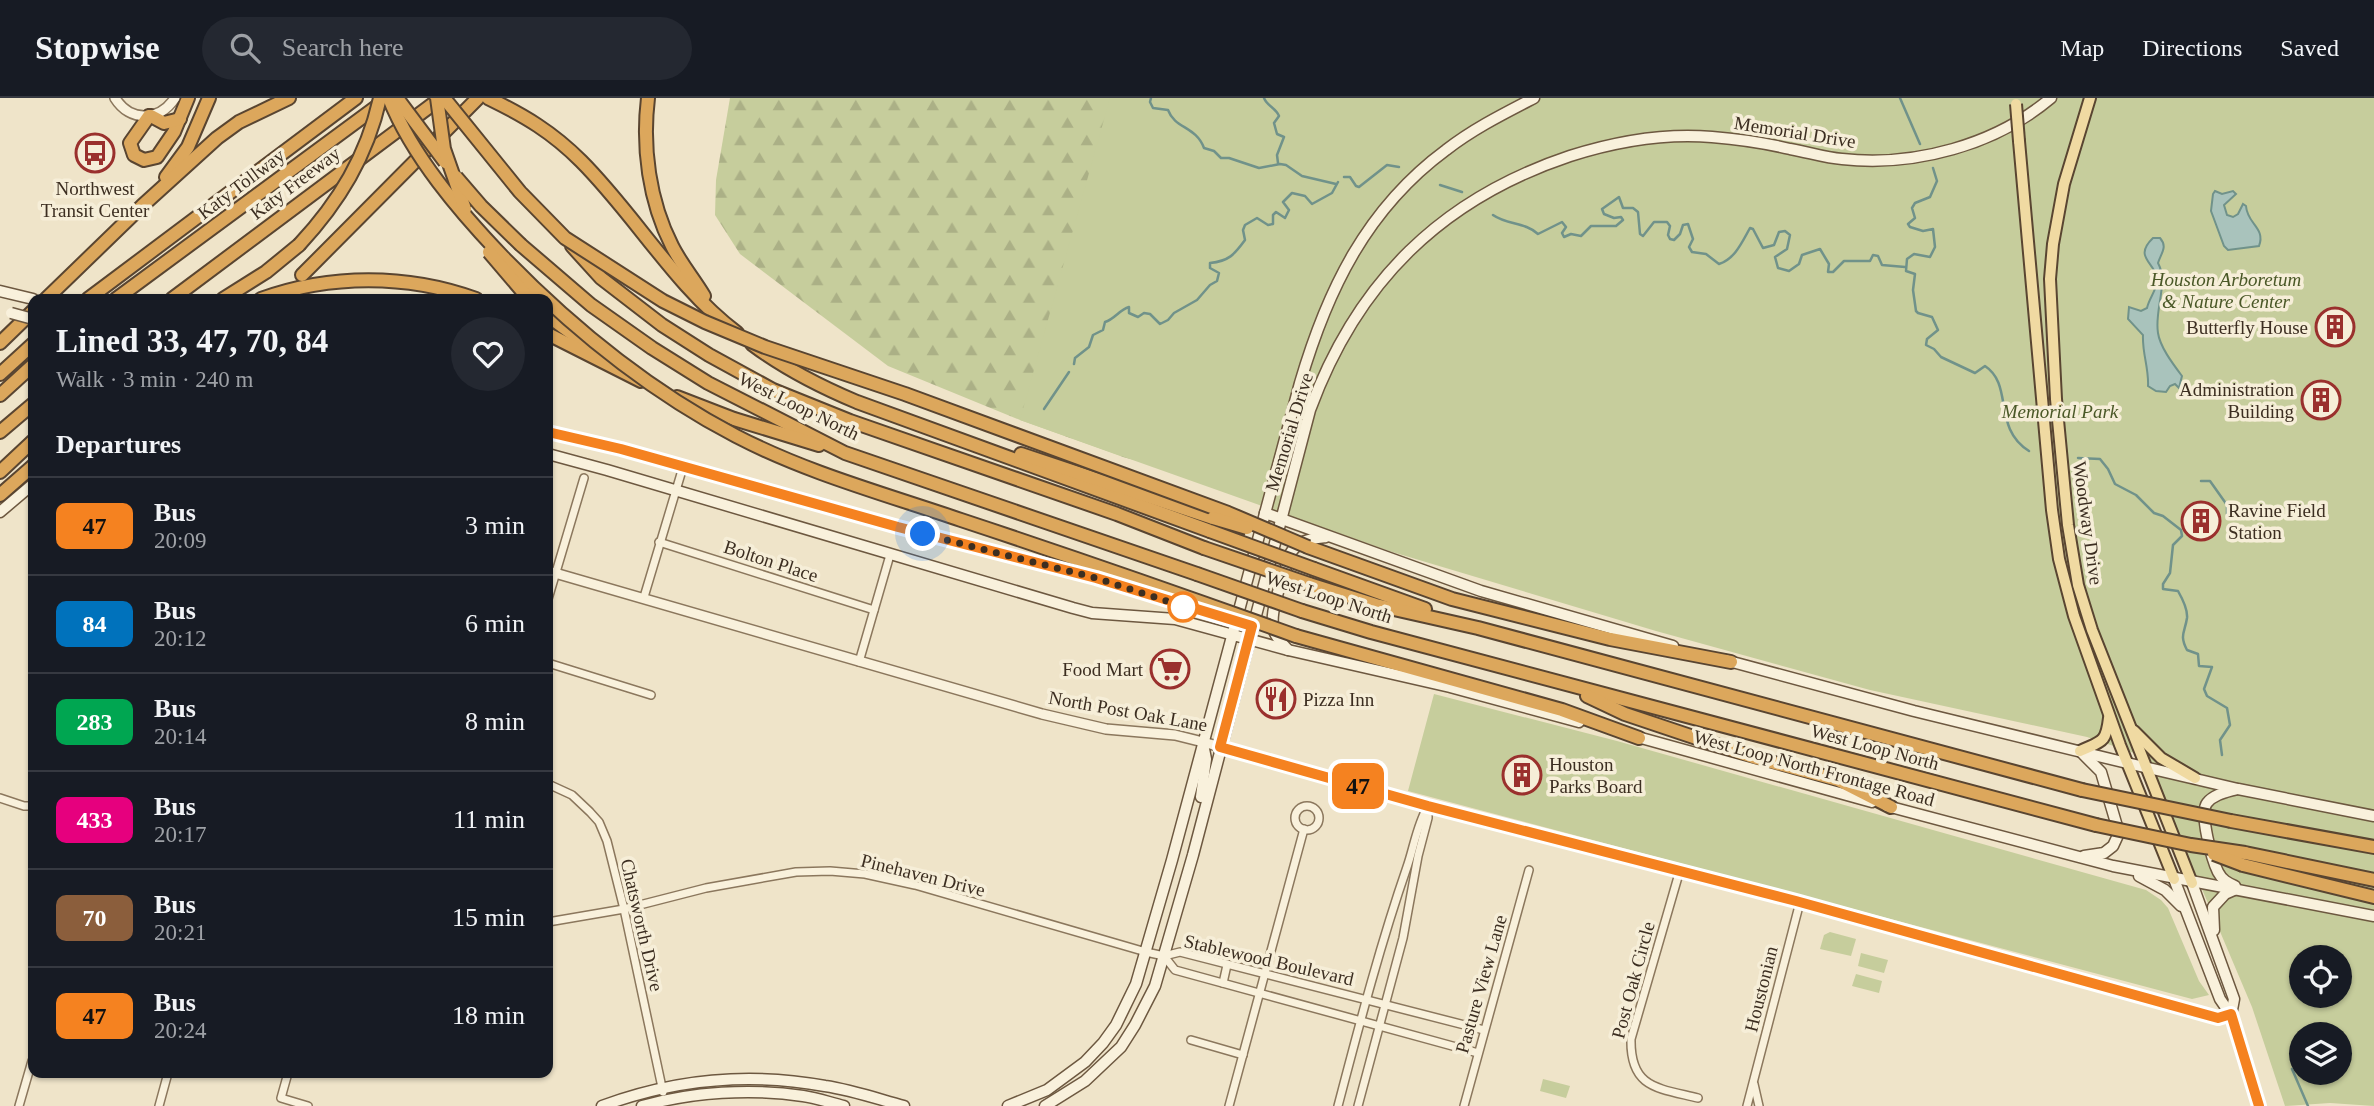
<!DOCTYPE html>
<html lang="en">
<head>
<meta charset="utf-8">
<style>
  body { margin:0; font-family:Georgia,serif; background:#242831; color:#f1f3f6; height:100vh; display:flex; flex-direction:column; font-size:26px; white-space:nowrap }
  * { box-sizing:border-box; margin:0 }
  p { font-size:23px; color:#9ea1a6 }
  .icon { flex:none; width:38px; height:38px; fill:none; stroke:currentColor; stroke-width:2; stroke-linecap:round; stroke-linejoin:round }
  .map { position:relative; flex:1; overflow:hidden }
  .side { position:absolute; left:28px; top:196px; width:525px; height:784px; display:flex; flex-direction:column; background:#171b24; border-radius:14px; box-shadow:0 2px 5px #0004 }
  .side>* { flex:none }
  .badge { padding:0 14px; border-radius:10px; font-size:24px; line-height:46px }
  .tools { position:absolute; left:2289px; top:847px; display:grid; gap:14px }
  .tools a { display:grid; place-items:center; width:63px; height:63px; border-radius:50%; background:#171b24; box-shadow:0 2px 5px #0004; font-size:35px }
  .you { position:absolute; width:35px; height:35px; margin:-18px; border:5px solid #fff; border-radius:50%; background:#1a73e8; box-shadow:0 0 0 10px #1a73e833 }
  .map>.badge { position:absolute; translate:-50% -50%; box-shadow:0 0 0 4px #fff }
  h2 { padding:0 28px; font-size:26px; line-height:63px }
  .round { display:grid; place-items:center; flex:none; width:74px; height:74px; border-radius:37px; background:#242831 }
  .head { display:flex; align-items:center; justify-content:space-between; height:119px; padding:0 28px }
  h1 { font-size:33px; font-weight:800; line-height:52px }
  ul { padding:0; list-style:none }
  li { display:flex; align-items:center; gap:21px; height:98px; padding:0 28px; border-top:2px solid #363941 }
  li div { flex:1 }
  li b { display:block; font-size:26px }
  li em { font-style:normal }
  li .badge { min-width:77px; font-weight:700; text-align:center }
  header { display:flex; align-items:center; gap:42px; box-sizing:border-box; height:98px; padding:0 35px; background:#171b24; border-bottom:2px solid #363941 }
  header strong { font-size:33px }
  nav { display:flex; gap:38px; margin-inline-start:auto; font-size:24px }
  .search { width:490px; height:63px; background:#242831; display:flex; align-items:center; gap:18px; box-sizing:border-box; padding:0 24px; border-radius:38px; color:#9ea1a6; font-size:26px }
  .map>svg:first-child { display:block }
  .forest { fill:url(#forest-firs) }
  .green { fill:#c6cd9c; fill-rule:evenodd }
  .water { fill:#a9c3bc; stroke:#70928a; stroke-width:2 }
  .lines { fill:none; stroke-linecap:round; stroke-linejoin:round }
  .stream { stroke:#70928a; stroke-width:2.5 }
  .minor-casing { stroke:#8b775d; stroke-width:10 }
  .tertiary-casing { stroke:#8b775d; stroke-width:12 }
  .secondary-casing { stroke:#6d5840; stroke-width:13 }
  .primary-casing { stroke:#594531; stroke-width:14 }
  .motorway-casing { stroke:#594531; stroke-width:16 }
  .minor { stroke:#f9f1dc; stroke-width:7 }
  .tertiary { stroke:#f9f1dc; stroke-width:9 }
  .secondary { stroke:#f9f1dc; stroke-width:10 }
  .primary { stroke:#f0daa2; stroke-width:10 }
  .motorway { stroke:#dca75c; stroke-width:12 }
  .secondary-bridge-casing { stroke:#6d5840; stroke-width:13; stroke-linecap:butt }
  .primary-bridge-casing { stroke:#594531; stroke-width:14; stroke-linecap:butt }
  .motorway-bridge-casing { stroke:#594531; stroke-width:16; stroke-linecap:butt }
  .secondary-bridge { stroke:#f9f1dc; stroke-width:10 }
  .primary-bridge { stroke:#f0daa2; stroke-width:10 }
  .motorway-bridge { stroke:#dca75c; stroke-width:12 }
  .line-casing { stroke:#fff; stroke-width:16 }
  .line { stroke:#f58220; stroke-width:10 }
  .walk { stroke:#3c2e21; stroke-width:7; stroke-dasharray:0 12.6 }
  .stop-dot { fill:#fff; stroke:#f58220; stroke-width:3.5 }
  .labels { text-anchor:middle; dominant-baseline:central; stroke-width:7; stroke-linejoin:round; paint-order:stroke }
  .street-label { font-size:19px; fill:#3c2e21; stroke:#f6eed8 }
  .poi-label { font-size:19px; fill:#3c2e21; stroke:#f6eed8; text-anchor:end }
  .park-label { font-size:19px; font-style:italic; fill:#4a5827; stroke:#f6eed8 }
</style>
</head>
<body>
<header>
<strong>Stopwise</strong>
<div class="search"><svg class="icon" aria-label="search" viewBox="0 0 24 24"><circle cx="10" cy="10" r="6"/><path d="M15 15l6 6"/></svg>Search here</div>
<nav><a>Map</a><a>Directions</a><a>Saved</a></nav>
</header>
<div class="map">
<svg width="2374" height="1008" viewBox="0 0 2374 1008">
  <defs>
    <pattern id="forest-firs" width="22" height="20" patternUnits="userSpaceOnUse" patternTransform="scale(1.75)"><rect width="22" height="20" fill="#c6cd9c"/><path d="M5 1l3.5 6h-7zM16 11l3.5 6h-7z" fill="#abb086"/></pattern>
  </defs>
  <rect width="100%" height="100%" fill="#efe4c9"/>
  <polygon class="forest" points="730,0 1505,0 1222,385 1123,359 1020,322 888,268 740,156 715,117 716,82"/>
  <g class="green">
    <path d="M1110,0H2374V1008L2330,1005L2285,1008L2252,909L2146,659L2087,639L1870,592L1656,533L1389,453L1020,322ZM2301,859H2340V898H2301ZM2301,936H2340V975H2301Z"/>
    <polygon points="1434,596 1617,643 2146,792 2161,802 2168,810 2199,883 2209,897 2192,901 1408,693"/>
    <polygon points="1830,834 1856,841 1851,858 1820,851 1824,837"/>
    <polygon points="1861,855 1888,862 1884,875 1858,868"/>
    <polygon points="1856,876 1882,883 1879,895 1852,888"/>
    <polygon points="1543,981 1570,988 1566,1000 1540,993"/>
  </g>
  <g class="water">
    <path d="M2215,93L2222,96L2233,93L2236,96L2224,107L2227,117L2233,119L2238,116L2243,106L2246,108C2247,126 2266,130 2259,148L2228,152L2224,148L2211,113L2213,96Z"/>
    <path d="M2153,140H2160C2168,149 2161,155 2158,165C2169,185 2154,212 2158,235C2160,249 2173,266 2182,278L2179,290L2175,286L2170,288L2166,294L2156,293L2148,288C2149,270 2142,255 2143,237L2128,221L2129,209L2141,213L2147,210C2149,200 2157,192 2157,182C2157,165 2132,160 2153,140Z"/>
  </g>
  <g class="lines">
    <g class="stream">
      <path d="M1151,0L1150,4L1153,10L1168,12C1175,31 1196,28 1204,50L1214,53L1221,60H1229L1259,70L1280,66L1286,67L1302,78L1336,86"/>
      <path d="M1264,0C1267,8 1276,10 1279,18L1274,25L1277,36L1284,39L1277,57L1278,65"/>
      <polyline points="1900,0 1920,46"/>
      <path d="M1933,70L1937,83L1930,99L1915,105L1912,110L1915,120L1908,126L1910,129L1923,133L1933,131L1935,149L1930,159L1914,156L1907,161L1906,173L1915,176L1913,192L1916,213L1918,215L1932,219L1938,232L1927,241L1926,247L1934,251L1941,259L1975,275L1985,268C2014,287 1992,330 2029,353"/>
      <polyline points="1344,79 1350,79 1356,88 1359,89 1387,67 1399,69"/>
      <polyline points="1440,87 1462,94"/>
      <path d="M1493,117C1507,127 1525,124 1538,136L1562,124L1566,129L1562,135L1564,139L1571,136L1581,138L1591,128H1616L1623,122L1621,119L1614,120L1604,116L1602,111L1619,99L1623,110H1633L1638,114L1640,136L1643,138L1654,124H1667L1670,128L1668,137L1670,141L1674,142L1680,136L1683,127L1688,126L1693,141L1689,149L1692,154L1706,156L1719,166C1735,161 1742,144 1750,130L1753,131L1763,150L1774,147L1779,134L1785,133L1790,137L1787,151L1775,159L1778,170L1789,173L1799,166L1802,157L1820,151L1829,166L1828,174H1833L1844,163H1870L1873,157L1878,158L1882,167L1905,169"/>
      <path d="M1074,266L1075,260L1089,249L1093,237L1103,232L1105,224C1115,221 1119,212 1129,209V215L1138,219L1144,215L1150,216L1160,226L1168,222L1174,215L1197,202L1210,187L1217,183L1219,175L1210,170V165C1229,163 1234,157 1245,142L1243,132L1245,127L1257,120L1268,127L1273,126V117L1276,114L1285,120L1289,112L1283,104L1292,95L1305,98L1312,106L1332,95L1338,84"/>
      <polyline points="1044,311 1069,274"/>
      <path d="M2078,360L2100,361L2108,371L2115,386L2136,397L2154,415L2163,418L2181,432L2182,438L2173,447L2170,475L2163,486V491L2178,493C2182,500 2188,511 2187,520C2185,534 2179,537 2187,552L2198,556L2199,568L2212,569L2204,591L2207,598L2227,610L2230,627L2220,642L2222,657"/>
      <polyline points="2201,383 2210,383 2227,407 2234,407 2227,407 2227,417"/>
      <polyline points="2292,971 2308,1008"/>
    </g>
    <defs>
      <g id="minor">
        <polyline points="659,444 874,512"/>
        <polyline points="644,499 683,369"/>
        <polyline points="548,501 584,380"/>
        <polyline points="859,564 890,457"/>
        <polyline points="548,565 651,597"/>
        <polyline points="548,686 572,697 590,714 599,724 607,743 624,811 663,994"/>
        <polyline points="0,700 24,708 33,708"/>
        <circle cx="1307" cy="720" r="12"/>
        <path d="M1680,772L1631,941C1630,990 1657,990 1698,1000"/>
        <polyline points="548,824 624,811 706,790 796,774 830,773 865,776 915,787 1146,854 1164,858 1180,854 1484,932"/>
        <polyline points="1164,858 1175,872 1478,955"/>
        <polyline points="1223,885 1227,867"/>
        <polyline points="1191,942 1243,957"/>
        <polyline points="288,975 281,1000 308,1008"/>
        <polyline points="1754,986 1759,1008"/>
        <polyline points="19,1008 32,963"/>
        <polyline points="159,1008 168,975"/>
        <polyline points="1229,1008 1304,731"/>
        <path d="M1338,1008C1359,928 1380,847 1407,769C1414,749 1417,726 1428,708"/>
        <polyline points="1358,1008 1403,840 1418,758 1428,720 1428,709"/>
        <polyline points="1464,1008 1529,772"/>
        <polyline points="1747,1008 1800,804"/>
      </g>
      <g id="tertiary">
        <path d="M115,0C130,24 159,24 175,0"/>
        <polyline points="548,473 1042,616 1106,631 1175,637 1203,644 1428,708 1800,804 2218,920 2231,917"/>
      </g>
      <g id="secondary">
        <polyline points="0,193 33,201"/>
        <polyline points="548,334 621,351 898,429 1096,480 1242,525"/>
        <polyline points="548,356 607,372 1073,510 1092,515 1175,521 1288,552 1450,589 1579,624"/>
        <polyline points="0,414 33,386"/>
        <polyline points="1265,415 1481,493 1673,548"/>
        <path d="M1288,552C1282,545 1274,538 1273,528C1270,510 1285,475 1290,456C1298,442 1311,441 1326,439"/>
        <polyline points="1725,562 1914,613 2127,665 2238,691 2374,718"/>
        <polyline points="1634,638 1872,704"/>
        <polyline points="2083,656 2101,674 2119,735 2113,748 2104,755 2084,758"/>
        <polyline points="1201,699 1206,661 1204,651"/>
        <polyline points="1887,708 2113,768 2374,818"/>
        <polyline points="2139,778 2165,792 2181,808"/>
        <polyline points="2174,781 2220,901 2231,917 2259,1008"/>
        <polyline points="2192,785 2234,901 2231,917"/>
        <path d="M2235,788C2228,785 2222,782 2218,774C2212,762 2199,715 2207,705C2214,696 2227,694 2237,691"/>
        <polyline points="2214,832 2213,809 2225,796 2234,792"/>
        <path d="M602,1008C675,981 749,974 825,988C852,992 878,1001 904,1008"/>
        <path d="M642,1008C692,994 751,990 803,998C817,1000 831,1005 844,1008"/>
        <path d="M1008,1008L1047,992L1085,964L1103,945L1116,927L1136,886L1172,762L1300,285C1327,193 1366,111 1446,52C1473,31 1503,16 1534,0"/>
        <path d="M1045,1008L1085,983L1121,949L1135,927L1155,888L1193,757L1310,312C1357,184 1441,101 1570,58C1614,44 1665,35 1712,39C1737,41 1765,45 1790,51C1808,54 1825,60 1842,61C1915,69 1995,47 2051,0"/>
      </g>
      <g id="primary">
        <polyline points="2090,0 2064,86 2053,146 2050,181 2056,301 2068,427 2078,487 2092,532 2192,785"/>
        <polyline points="2019,43 2052,412 2059,461 2074,518 2120,647 2174,781"/>
        <polyline points="2134,633 2161,660 2195,680"/>
        <path d="M2080,653C2101,643 2106,646 2109,620"/>
      </g>
      <g id="motorway">
        <path d="M488,0C525,18 552,34 581,63C636,118 675,188 737,235"/>
        <path d="M648,0C642,49 649,103 672,148C681,166 694,181 704,198"/>
        <polyline points="149,18 130,45 134,57 144,62 157,59 174,34 188,0"/>
        <polyline points="151,18 164,25 180,21"/>
        <polyline points="166,79 188,49 209,0"/>
        <polyline points="521,147 591,207 652,250 708,285 845,355 1197,476"/>
        <polyline points="572,148 601,180 662,227 709,257 773,292 850,323 1117,416 1204,450"/>
        <polyline points="302,177 478,0"/>
        <polyline points="46,201 142,108 217,40 239,24 289,0"/>
        <polyline points="88,201 356,0"/>
        <polyline points="116,201 383,4"/>
        <polyline points="172,201 441,0"/>
        <polyline points="223,201 266,174 299,147"/>
        <path d="M261,201C330,176 407,176 476,201"/>
        <polyline points="548,218 601,257"/>
        <polyline points="548,236 641,283"/>
        <polyline points="0,245 33,213"/>
        <path d="M752,246C785,271 819,288 857,304L1210,433"/>
        <polyline points="0,276 33,246"/>
        <polyline points="0,297 33,267"/>
        <polyline points="677,299 734,321 819,347"/>
        <polyline points="0,334 33,306"/>
        <polyline points="1021,356 1213,420"/>
        <polyline points="0,374 33,343"/>
        <polyline points="0,397 33,368"/>
        <polyline points="1308,449 1452,501 1610,541 1731,564"/>
        <polyline points="1314,471 1425,511"/>
        <polyline points="1309,486 1376,507 1478,530 2082,692"/>
        <polyline points="1302,513 1371,534 2096,727"/>
        <polyline points="1296,538 1562,612 1639,640"/>
        <polyline points="1587,598 1625,616 1756,660 1838,682 1891,709"/>
        <polyline points="2231,723 2374,749"/>
        <polyline points="2245,755 2374,782"/>
        <polyline points="2243,767 2374,799"/>
      </g>
    </defs>
    <use href="#minor" class="minor-casing"/>
    <use href="#tertiary" class="tertiary-casing"/>
    <use href="#secondary" class="secondary-casing"/>
    <use href="#primary" class="primary-casing"/>
    <use href="#motorway" class="motorway-casing"/>
    <use href="#minor" class="minor"/>
    <use href="#tertiary" class="tertiary"/>
    <use href="#secondary" class="secondary"/>
    <use href="#primary" class="primary"/>
    <use href="#motorway" class="motorway"/>
    <defs>
      <polyline id="secondary-bridge" points="11,215 33,221"/>
      <polyline id="primary-bridge" points="2016,6 2019,43"/>
      <g id="motorway-bridge">
        <path d="M389,0C412,58 460,114 503,159C570,228 650,293 736,338C807,375 885,396 961,422C1073,459 1185,498 1296,538"/>
        <polyline points="397,0 445,64"/>
        <polyline points="437,0 444,51 465,111"/>
        <polyline points="444,0 520,94 565,140 663,203 705,224 765,249 905,296 1228,415 1308,449"/>
        <polyline points="456,79 481,108 521,147"/>
        <path d="M299,147C339,104 367,58 380,0"/>
        <polyline points="489,154 529,201"/>
        <polyline points="1213,420 1247,430"/>
        <polyline points="1210,433 1314,471"/>
        <polyline points="1204,450 1309,486"/>
        <polyline points="1197,476 1302,513"/>
        <polyline points="2082,692 2231,723"/>
        <polyline points="2096,727 2191,747 2245,755"/>
        <polyline points="2214,756 2243,767"/>
      </g>
    </defs>
    <use href="#secondary-bridge" class="secondary-bridge-casing"/>
    <use href="#primary-bridge" class="primary-bridge-casing"/>
    <use href="#motorway-bridge" class="motorway-bridge-casing"/>
    <use href="#secondary-bridge" class="secondary-bridge"/>
    <use href="#primary-bridge" class="primary-bridge"/>
    <use href="#motorway-bridge" class="motorway-bridge"/>
  </g>
  <g class="lines">
    <defs>
      <polyline id="line" points="548,334 621,351 898,429 1096,480 1252,528 1220,649 1428,708 1796,803 2218,920 2231,916 2259,1008"/>
    </defs>
    <use href="#line" class="line-casing"/>
    <use href="#line" class="line"/>
    <polyline class="walk" points="923,436 1096,480 1185,509 1183,509"/>
  </g>
  <defs>
    <symbol id="bus-ring" viewBox="-11 -11 22 22"><circle r="9.5" fill="#f6eed8" stroke="#9a302d" stroke-width="1.5"/><path d="M-5-6H5V4H4V6H2V4H-2V6H-4V4H-5ZM-3.5-4V0h7V-4ZM-3.5 1.2v1.5H-2V1.2ZM2 1.2v1.5H3.5V1.2Z" fill="#9a302d"/></symbol>
    <symbol id="building-ring" viewBox="-11 -11 22 22"><circle r="9.5" fill="#f6eed8" stroke="#9a302d" stroke-width="1.5"/><path d="M-4-6H4V6H1V3H-1V6H-4ZM-2.5-4.3h1.7v1.8h-1.7ZM.8-4.3h1.7v1.8H.8ZM-2.5-1h1.7V.8h-1.7ZM.8-1h1.7V.8H.8Z" fill="#9a302d"/></symbol>
    <symbol id="supermarket-ring" viewBox="-11 -11 22 22"><circle r="9.5" fill="#f6eed8" stroke="#9a302d" stroke-width="1.5"/><path d="M-6-5.5h2.5l.6 2H6L4.5 2H-2.5L-4.4-4H-6ZM-1.5 3.2a1.3 1.3 0 1 0 .1 0ZM3 3.2a1.3 1.3 0 1 0 .1 0Z" fill="#9a302d"/></symbol>
    <symbol id="restaurant-ring" viewBox="-11 -11 22 22"><circle r="9.5" fill="#f6eed8" stroke="#9a302d" stroke-width="1.5"/><path d="M-5-6h1v4h1v-4h1v4h1v-4h1v5L-1.5 .5V6h-2V.5L-5-1ZM5-6V6H3V1.5H1.5Q1.5-4 5-6Z" fill="#9a302d"/></symbol>
  </defs>
  <g fill-rule="evenodd">
    <use href="#bus-ring" x="73" y="33" width="44" height="44"/>
    <use href="#building-ring" x="2313" y="207" width="44" height="44"/>
    <use href="#building-ring" x="2299" y="280" width="44" height="44"/>
    <use href="#building-ring" x="2179" y="401" width="44" height="44"/>
    <use href="#supermarket-ring" x="1148" y="549" width="44" height="44"/>
    <use href="#restaurant-ring" x="1254" y="579" width="44" height="44"/>
    <use href="#building-ring" x="1500" y="655" width="44" height="44"/>
  </g>
  <circle class="stop-dot" cx="1183" cy="509" r="14"/>
  <g class="labels">
    <g class="street-label">
      <text transform="translate(1795 34) rotate(9)">Memorial Drive</text>
      <text transform="translate(295 85) rotate(-37)">Katy Freeway</text>
      <text transform="translate(241 86) rotate(-37)">Katy Tollway</text>
      <text transform="translate(799 308) rotate(26)">West Loop North</text>
      <text transform="translate(1289 334) rotate(-73)">Memorial Drive</text>
      <text transform="translate(2088 425) rotate(82)">Woodway Drive</text>
      <text transform="translate(771 463) rotate(18)">Bolton Place</text>
      <text transform="translate(1329 499) rotate(18)">West Loop North</text>
      <text transform="translate(1128 613) rotate(10)">North Post Oak Lane</text>
      <text transform="translate(1875 649) rotate(15)">West Loop North</text>
      <text transform="translate(1814 670) rotate(15)">West Loop North Frontage Road</text>
      <text transform="translate(923 777) rotate(14)">Pinehaven Drive</text>
      <text transform="translate(642 827) rotate(77)">Chatsworth Drive</text>
      <text transform="translate(1269 862) rotate(13)">Stablewood Boulevard</text>
      <text transform="translate(1633 882) rotate(-75)">Post Oak Circle</text>
      <text transform="translate(1481 886) rotate(-74)">Pasture View Lane</text>
      <text transform="translate(1761 891) rotate(-76)">Houstonian</text>
    </g>
    <g class="poi-label">
      <text x="95" y="90" text-anchor="middle">Northwest<tspan x="95" dy="22">Transit Center</tspan></text>
      <text x="2308" y="229">Butterfly House</text>
      <text x="2294" y="291">Administration<tspan x="2294" dy="22">Building</tspan></text>
      <text x="2228" y="412" text-anchor="start">Ravine Field<tspan x="2228" dy="22">Station</tspan></text>
      <text x="1143" y="571">Food Mart</text>
      <text x="1303" y="601" text-anchor="start">Pizza Inn</text>
      <text x="1549" y="666" text-anchor="start">Houston<tspan x="1549" dy="22">Parks Board</tspan></text>
    </g>
    <g class="park-label">
      <text x="2226" y="181">Houston Arboretum<tspan x="2226" dy="22">&amp; Nature Center</tspan></text>
      <text x="2060" y="313">Memorial Park</text>
    </g>
  </g>
</svg>
<div class="tools">
<a><svg class="icon" aria-label="locate" viewBox="0 0 24 24"><circle cx="12" cy="12" r="6"/><path d="M12 2v4M12 18v4M2 12h4M18 12h4"/></svg></a>
<a><svg class="icon" aria-label="layers" viewBox="0 0 24 24"><path d="M12 4l9 5-9 5-9-5zM3 14l9 5 9-5"/></svg></a>
</div>
<div class="you" style="left:923px;top:436px"></div>
<b class="badge" style="left:1358px;top:688px;background:#f58220;color:#111">47</b>
<section class="side">
<div class="head"><div><h1>Lined 33, 47, 70, 84</h1><p>Walk · 3 min · 240 m</p></div><a class="round"><svg class="icon" aria-label="heart" viewBox="0 0 24 24"><path d="M12 20l-8-8c-3-5 5-10 8-4 3-6 11-1 8 4z"/></svg></a></div>
<h2>Departures</h2>
<ul>
<li><span class="badge" style="background:#f58220;color:#111">47</span><div><b>Bus</b><p>20:09</p></div><em>3 min</em></li>
<li><span class="badge" style="background:#0072bc;color:#fff">84</span><div><b>Bus</b><p>20:12</p></div><em>6 min</em></li>
<li><span class="badge" style="background:#00a651;color:#fff">283</span><div><b>Bus</b><p>20:14</p></div><em>8 min</em></li>
<li><span class="badge" style="background:#e6007e;color:#fff">433</span><div><b>Bus</b><p>20:17</p></div><em>11 min</em></li>
<li><span class="badge" style="background:#8b5e3c;color:#fff">70</span><div><b>Bus</b><p>20:21</p></div><em>15 min</em></li>
<li><span class="badge" style="background:#f58220;color:#111">47</span><div><b>Bus</b><p>20:24</p></div><em>18 min</em></li>
</ul>
</section>
</div>
</body>
</html>
